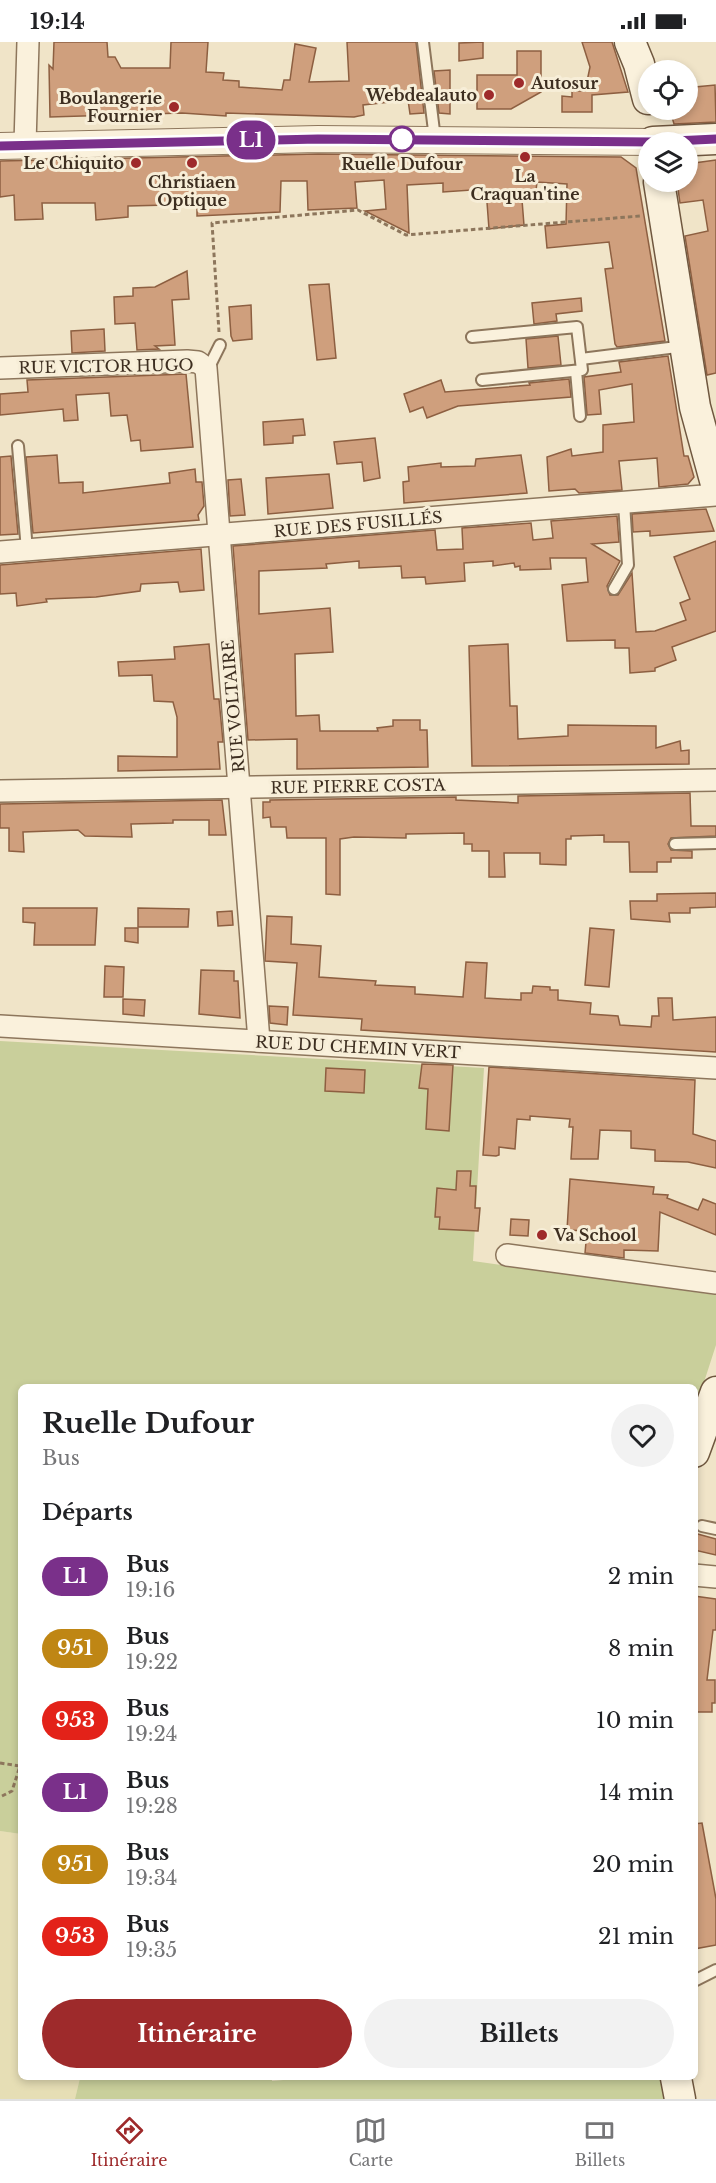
<!DOCTYPE html>
<html lang="fr">
<head>
<meta charset="utf-8">
<style>
  body { margin:0; font-family:"Libre Baskerville",serif; background:#f2f2f2; color:#202124; height:100vh; display:flex; flex-direction:column; font-size:22px; white-space:nowrap }
  * { box-sizing:border-box; margin:0 }
  p { font-size:20px; color:#757577 }
  .icon { flex:none; width:33px; height:33px; fill:none; stroke:currentColor; stroke-width:2; stroke-linecap:round; stroke-linejoin:round }
  .map { position:relative; flex:1; overflow:hidden }
  .details { position:absolute; left:18px; top:1342px; width:680px; height:696px; display:flex; flex-direction:column; background:#fff; border-radius:9px; box-shadow:0 3px 9px #0003 }
  .details>* { flex:none }
  .badge { padding:0 12px; border-radius:20px; font-size:21px; line-height:39px }
  .fabs { position:absolute; left:638px; top:18px; display:grid; gap:12px }
  .fabs a { display:grid; place-items:center; width:60px; height:60px; border-radius:50%; background:#fff; box-shadow:0 3px 9px #0003; font-size:30px }
  .map>.badge { position:absolute; translate:-50% -50%; box-shadow:0 0 0 3px #fff }
  h2 { padding:0 24px; font-size:22px; line-height:54px }
  .round { display:grid; place-items:center; flex:none; width:63px; height:63px; border-radius:32px; background:#f2f2f2 }
  .overview { display:flex; align-items:center; justify-content:space-between; height:102px; padding:0 24px }
  h1 { font-size:28px; font-weight:700; line-height:45px }
  .action { display:flex; gap:12px; margin-top:auto; padding:12px 24px }
  .action a { flex:1; height:69px; border-radius:36px; background:#9e2a2b; color:#fff; font-size:24px; font-weight:700; line-height:69px; text-align:center }
  .action a+a { background:#f2f2f2; color:#202124 }
  ul { padding:0; list-style:none }
  li { display:flex; align-items:center; gap:18px; height:72px; padding:0 24px }
  li div { flex:1 }
  li b { display:block; font-size:22px }
  li em { font-style:normal }
  li .badge { min-width:66px; font-weight:700; text-align:center }
  .status { display:flex; justify-content:space-between; align-items:center; height:42px; padding:0 30px; background:#fff; direction:ltr }
  .status svg { height:16px; fill:currentColor }
  .dock { display:flex; justify-content:space-around; align-items:center; height:84px; border-top:2px solid #e0e0e0; background:#fff; font-size:16px; color:#757577 }
  .dock a { display:grid; justify-items:center; gap:3px }
  .dock .current { color:#9e2a2b }
  .map>svg:first-child { display:block }
  .farmland { fill:#e6deb5 }
  .green { fill:#c9cf9b }
  .building { fill:#cf9f7d; stroke:#8d5f41; stroke-width:1.5 }
  .lines { fill:none; stroke-linecap:round; stroke-linejoin:round }
  .service-casing { stroke:#8d765c; stroke-width:14 }
  .minor-casing { stroke:#8d765c; stroke-width:24 }
  .tertiary-casing { stroke:#8d765c; stroke-width:28 }
  .secondary-casing { stroke:#6f573f; stroke-width:33 }
  .path { stroke:#8d765c; stroke-width:3; stroke-dasharray:4.5 3; stroke-linecap:butt }
  .service { stroke:#faf1dc; stroke-width:10 }
  .minor { stroke:#faf1dc; stroke-width:21 }
  .tertiary { stroke:#faf1dc; stroke-width:26 }
  .secondary { stroke:#faf1dc; stroke-width:30 }
  .line-casing { stroke:#fff; stroke-width:14 }
  .line { stroke:#7a308a; stroke-width:9 }
  .poi-dot { fill:#9e2a2b; stroke:#f7eed8; stroke-width:2 }
  .stop-dot { fill:#fff; stroke:#7a308a; stroke-width:3 }
  .labels { text-anchor:middle; dominant-baseline:central; stroke-width:6; stroke-linejoin:round; paint-order:stroke }
  .poi-label { font-size:16px; font-weight:bold; fill:#3d2e20; stroke:#f7eed8; text-anchor:end }
  .stop-label { font-size:16px; font-weight:bold; fill:#3d2e20; stroke:#f7eed8 }
  .street-label { font-size:16px; fill:#3d2e20; stroke:#f7eed8 }
</style>
</head>
<body>
<div class="status"><b>19:14</b><svg viewBox="0 0 49 12"><path d="M0 12V9h3v3zM5 12V6h3v6zM10 12V3h3v9zM15 12V0h3v12zM26 1h20v11H26zM47 4h2v5h-2z"/></svg></div>
<div class="map">
<svg width="716" height="2057" viewBox="0 0 716 2057">
  <rect width="100%" height="100%" fill="#f0e4c8"/>
  <polygon class="farmland" points="0,1789 21,1792 21,2036 80,2036 75,2057 0,2057"/>
  <g class="green">
    <polygon points="0,999 484,1026 473,1219 716,1253 716,1303 695,1368 694,1346 21,1346 21,1792 0,1789"/>
    <polygon points="80,2036 272,2036 272,2039 306,2036 661,2036 665,2057 75,2057"/>
  </g>
  <g class="building">
    <polygon points="54,0 107,0 108,15 115,15 121,26 170,26 171,0 208,0 206,30 224,31 223,38 239,39 239,45 282,48 284,38 290,38 295,2 316,6 309,40 349,39 347,0 416,0 424,71 410,72 408,58 363,63 364,73 354,75 226,71 226,74 182,71 50,75 49,23 53,27"/>
    <polygon points="483,0 483,16 459,19 459,1"/>
    <polygon points="582,0 612,0 628,50 592,53 592,70 562,70 562,54 572,55 572,49 585,49 590,25"/>
    <polygon points="517,9 541,9 541,50 511,67 477,67 477,33 517,33"/>
    <polygon points="450,28 450,72 439,71 434,29"/>
    <polygon points="715,43 716,80 674,82 670,68 687,68 687,52 695,49 695,45"/>
    <polygon points="318,112 621,115 636,126 665,299 617,305 615,302 605,227 613,226 609,200 547,206 545,184 566,182 567,142 537,140 535,157 522,158 524,183 489,187 486,147 443,150 443,141 407,143 409,191 365,169 386,167 384,138 355,140 357,166 308,168 307,139 281,139 280,170 197,174 197,158 168,158 168,163 128,164 128,175 96,178 95,161 42,161 43,177 15,178 14,153 0,155 0,119"/>
    <polygon points="716,118 716,331 707,333 685,194 708,189 703,158 680,161 677,140 687,140 687,122"/>
    <polygon points="187,229 189,257 172,258 175,303 155,304 159,307 137,308 135,281 115,282 114,255 133,254 133,246 155,245"/>
    <polygon points="329,242 336,316 317,318 309,243"/>
    <polygon points="581,256 582,269 556,272 557,279 534,282 532,261"/>
    <polygon points="251,263 252,297 233,299 231,294 229,265"/>
    <polygon points="104,287 105,309 72,311 71,289"/>
    <polygon points="558,294 561,323 528,326 526,297"/>
    <polygon points="668,314 684,414 688,414 694,435 688,442 659,445 657,416 619,419 622,448 579,451 575,447 549,449 547,415 571,407 572,414 603,410 603,383 634,380 632,342 599,348 601,372 587,373 584,335 621,330 619,320"/>
    <polygon points="186,332 193,405 141,409 140,398 131,399 127,373 111,374 109,351 76,353 78,378 64,379 63,367 0,373 0,352 28,350 27,338"/>
    <polygon points="569,337 571,355 458,364 427,376 423,365 410,370 404,352 441,338 445,350 530,343 529,341"/>
    <polygon points="303,377 305,393 293,394 293,401 264,403 263,380"/>
    <polygon points="375,396 380,436 364,439 362,420 337,422 334,400"/>
    <polygon points="57,413 59,441 83,440 83,451 170,441 169,431 195,427 196,440 202,440 204,464 198,473 199,478 33,491 26,415"/>
    <polygon points="521,413 527,451 404,461 403,440 409,439 408,425 441,421 441,425 475,424 476,417"/>
    <polygon points="11,414 18,492 0,493 0,415"/>
    <polygon points="329,432 333,466 268,472 266,436"/>
    <polygon points="241,437 245,473 230,474 228,438"/>
    <polygon points="706,467 714,489 650,494 650,489 633,490 632,472"/>
    <polygon points="617,474 619,500 592,502 620,519 607,544 610,553 618,553 632,531 636,590 655,589 686,578 680,561 690,557 674,515 716,499 716,589 672,605 676,618 655,626 655,629 630,631 629,606 615,606 615,598 567,599 562,543 588,540 586,516 550,516 551,527 520,528 520,524 515,525 514,521 493,524 493,519 464,521 465,539 426,542 425,535 402,536 401,524 359,526 359,519 326,522 327,526 259,529 259,572 330,566 333,610 295,612 296,674 319,673 320,689 378,689 377,686 393,684 393,678 420,678 420,688 427,688 428,725 297,727 297,697 248,698 233,504 435,488 437,508 463,507 462,486 531,481 533,498 553,496 551,479"/>
    <polygon points="201,507 204,548 180,550 178,540 141,542 140,549 96,555 46,557 47,560 17,564 16,551 0,552 0,523"/>
    <polygon points="209,602 214,657 219,657 223,700 218,700 220,727 118,729 118,714 177,715 177,675 173,660 154,659 152,633 119,634 118,620 175,617 174,605"/>
    <polygon points="508,602 510,664 517,664 518,697 568,694 568,683 656,684 656,706 680,699 681,709 689,708 689,722 472,724 469,604"/>
    <polygon points="690,751 691,784 716,784 716,794 671,796 668,802 671,808 692,809 692,816 671,816 671,820 657,820 657,830 630,830 629,800 604,800 604,793 571,794 571,797 566,797 566,823 540,822 540,811 504,811 505,835 489,835 489,809 472,809 472,802 464,802 464,791 406,792 406,796 354,795 340,797 340,853 326,852 326,796 287,796 286,785 271,785 270,775 263,776 263,760 270,760 270,758 456,755 456,758 518,761 518,754"/>
    <polygon points="222,758 226,793 209,793 209,778 173,778 173,781 131,782 132,795 85,794 78,788 23,790 24,810 9,809 9,786 0,786 0,762"/>
    <polygon points="716,851 716,865 690,866 690,871 669,871 670,880 631,877 630,859 657,859 657,852"/>
    <polygon points="23,866 97,866 95,903 34,903 35,881 23,880"/>
    <polygon points="138,866 189,867 188,885 138,885"/>
    <polygon points="232,869 233,883 218,884 217,870"/>
    <polygon points="267,874 292,875 291,902 321,904 319,935 376,939 375,943 415,945 415,952 463,955 466,920 487,921 485,956 521,958 521,951 532,951 533,944 550,945 550,948 558,948 558,958 591,961 590,972 618,974 620,983 651,985 652,974 659,974 658,956 672,956 673,978 716,975 716,1010 361,988 362,977 293,973 297,921 265,919"/>
    <polygon points="125,886 138,886 138,901 125,899"/>
    <polygon points="590,886 614,888 609,945 585,943"/>
    <polygon points="105,924 124,925 123,955 104,955"/>
    <polygon points="201,928 234,929 234,939 238,939 240,976 199,972"/>
    <polygon points="123,957 145,958 144,974 123,972"/>
    <polygon points="269,964 288,965 287,983 270,981"/>
    <polygon points="422,1022 453,1023 449,1089 426,1087 428,1047 419,1046"/>
    <polygon points="489,1025 695,1038 693,1092 716,1099 716,1126 688,1120 655,1119 655,1108 631,1106 631,1089 600,1088 598,1117 571,1117 573,1085 569,1085 570,1077 530,1074 530,1078 517,1077 515,1107 499,1105 499,1113 496,1114 483,1113"/>
    <polygon points="326,1026 365,1028 364,1051 325,1049"/>
    <polygon points="457,1129 471,1129 470,1144 476,1144 475,1166 480,1166 478,1189 439,1187 440,1175 435,1175 437,1146 456,1148"/>
    <polygon points="570,1137 654,1145 653,1152 668,1153 667,1156 698,1168 703,1157 716,1162 716,1193 660,1170 658,1209 624,1208 624,1216 585,1211 587,1189 567,1188"/>
    <polygon points="511,1177 529,1178 528,1194 510,1193"/>
    <polygon points="694,1491 716,1497 716,1513 694,1508"/>
    <polygon points="694,1554 716,1557 716,1588 713,1588 707,1638 715,1638 715,1661 712,1661 712,1670 694,1670 694,1650 697,1650"/>
    <polygon points="702,1781 716,1857 716,1903 694,1907 694,1782"/>
  </g>
  <g class="lines">
    <defs>
      <g id="service">
        <polyline points="423,0 435,97"/>
        <polyline points="472,295 577,285 582,328 482,338"/>
        <polyline points="581,317 685,304"/>
        <polyline points="207,329 220,303"/>
        <polyline points="576,329 580,374"/>
        <polyline points="18,404 27,508"/>
        <polyline points="614,547 628,523 624,461"/>
        <polyline points="675,802 716,801"/>
        <polyline points="702,1484 716,1487"/>
        <polyline points="694,1939 716,1928"/>
      </g>
      <g id="minor">
        <polyline points="25,102 28,0"/>
        <polyline points="0,326 187,319 198,320 206,326 259,999"/>
        <polyline points="0,510 716,453"/>
        <polyline points="0,749 716,738"/>
        <polyline points="0,984 716,1026"/>
        <polyline points="507,1213 716,1241"/>
        <polyline points="694,1533 716,1535"/>
      </g>
      <polyline id="tertiary" points="0,104 318,97 653,100"/>
      <g id="secondary">
        <polyline points="630,0 639,22 648,57"/>
        <polyline points="653,100 716,97"/>
        <polyline points="659,140 695,365 716,442"/>
        <polyline points="694,1410 716,1350"/>
        <polyline points="676,2036 680,2057"/>
      </g>
    </defs>
    <use href="#service" class="service-casing"/>
    <use href="#minor" class="minor-casing"/>
    <use href="#tertiary" class="tertiary-casing"/>
    <use href="#secondary" class="secondary-casing"/>
    <g class="path">
      <polyline points="219,290 212,181 358,168 406,193 640,174"/>
      <polyline points="0,1721 20,1724"/>
      <polyline points="2,1754 12,1749 21,1721"/>
    </g>
    <use href="#service" class="service"/>
    <use href="#minor" class="minor"/>
    <use href="#tertiary" class="tertiary"/>
    <use href="#secondary" class="secondary"/>
  </g>
  <g class="lines">
    <defs>
      <polyline id="line" points="0,104 318,97 653,100 716,97"/>
    </defs>
    <use href="#line" class="line-casing"/>
    <use href="#line" class="line"/>
  </g>
  <g class="poi-dot">
    <circle cx="519" cy="41" r="6"/>
    <circle cx="489" cy="53" r="6"/>
    <circle cx="174" cy="65" r="6"/>
    <circle cx="525" cy="115" r="6"/>
    <circle cx="136" cy="121" r="6"/>
    <circle cx="192" cy="121" r="6"/>
    <circle cx="542" cy="1193" r="6"/>
  </g>
  <circle class="stop-dot" cx="402" cy="97" r="12"/>
  <g class="labels">
    <g class="poi-label">
      <text x="531" y="41" text-anchor="start">Autosur</text>
      <text x="477" y="53">Webdealauto</text>
      <text x="162" y="56">Boulangerie<tspan x="162" dy="18">Fournier</tspan></text>
      <text x="124" y="121">Le Chiquito</text>
      <text x="525" y="134" text-anchor="middle">La<tspan x="525" dy="18">Craquan'tine</tspan></text>
      <text x="192" y="140" text-anchor="middle">Christiaen<tspan x="192" dy="18">Optique</tspan></text>
      <text x="554" y="1193" text-anchor="start">Va School</text>
    </g>
    <g class="stop-label">
      <text x="402" y="122">Ruelle Dufour</text>
    </g>
    <g class="street-label">
      <text transform="translate(106 324) rotate(-1)">RUE VICTOR HUGO</text>
      <text transform="translate(358 482) rotate(-5)">RUE DES FUSILLÉS</text>
      <text transform="translate(233 664) rotate(-95)">RUE VOLTAIRE</text>
      <text transform="translate(358 744) rotate(-1)">RUE PIERRE COSTA</text>
      <text transform="translate(358 1005) rotate(3)">RUE DU CHEMIN VERT</text>
    </g>
  </g>
</svg>
<div class="fabs">
<a><svg class="icon" aria-label="locate" viewBox="0 0 24 24"><circle cx="12" cy="12" r="6"/><path d="M12 2v4M12 18v4M2 12h4M18 12h4"/></svg></a>
<a><svg class="icon" aria-label="layers" viewBox="0 0 24 24"><path d="M12 4l9 5-9 5-9-5zM3 14l9 5 9-5"/></svg></a>
</div>
<b class="badge" style="left:251px;top:98px;background:#7a308a;color:#fff">L1</b>
<section class="details">
<div class="overview"><div><h1>Ruelle Dufour</h1><p>Bus</p></div><a class="round"><svg class="icon" aria-label="heart" viewBox="0 0 24 24"><path d="M12 20l-8-8c-3-5 5-10 8-4 3-6 11-1 8 4z"/></svg></a></div>
<h2>Départs</h2>
<ul>
<li><span class="badge" style="background:#7a308a;color:#fff">L1</span><div><b>Bus</b><p>19:16</p></div><em>2 min</em></li>
<li><span class="badge" style="background:#bf8614;color:#fff">951</span><div><b>Bus</b><p>19:22</p></div><em>8 min</em></li>
<li><span class="badge" style="background:#e32219;color:#fff">953</span><div><b>Bus</b><p>19:24</p></div><em>10 min</em></li>
<li><span class="badge" style="background:#7a308a;color:#fff">L1</span><div><b>Bus</b><p>19:28</p></div><em>14 min</em></li>
<li><span class="badge" style="background:#bf8614;color:#fff">951</span><div><b>Bus</b><p>19:34</p></div><em>20 min</em></li>
<li><span class="badge" style="background:#e32219;color:#fff">953</span><div><b>Bus</b><p>19:35</p></div><em>21 min</em></li>
</ul>
<div class="action"><a>Itinéraire</a><a>Billets</a></div>
</section>
</div>
<nav class="dock">
<a class="current"><svg class="icon" aria-label="directions" viewBox="0 0 24 24"><path d="M12 3l9 9-9 9-9-9zM9 14v-3h6M13 9l2 2-2 2"/></svg>Itinéraire</a>
<a><svg class="icon" aria-label="map" viewBox="0 0 24 24"><path d="M3 6l6-2 6 2 6-2v14l-6 2-6-2-6 2zM9 4v14M15 6v14"/></svg>Carte</a>
<a><svg class="icon" aria-label="tickets" viewBox="0 0 24 24"><path d="M3 7h18v10H3zM15 7v10"/></svg>Billets</a>
</nav>
</body>
</html>
